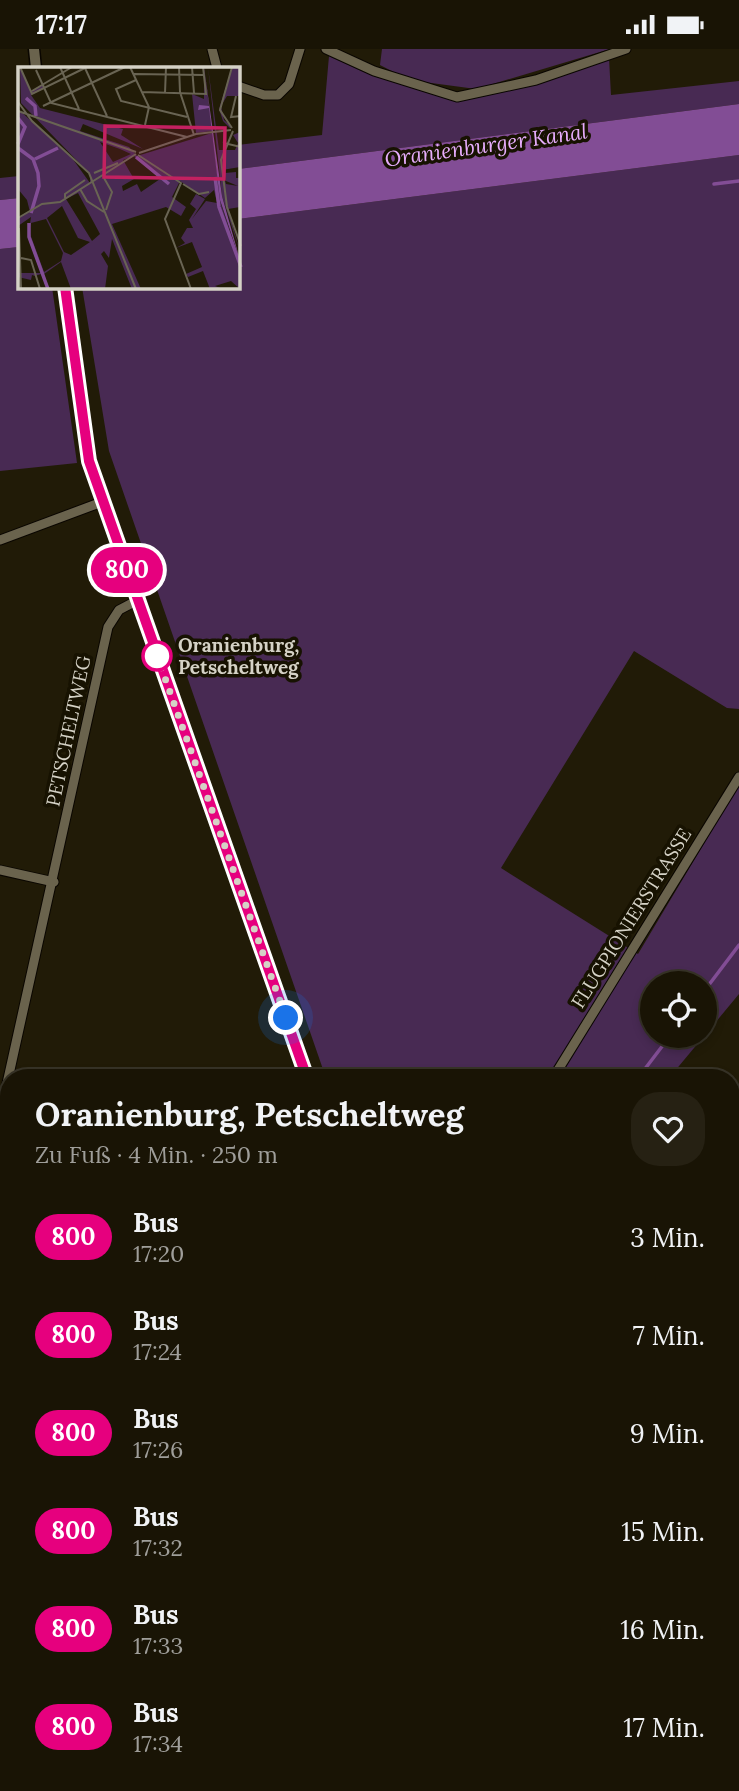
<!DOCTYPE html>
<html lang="de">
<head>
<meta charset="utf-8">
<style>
  body { margin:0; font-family:Lora,serif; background:#262113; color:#f1f3f6; height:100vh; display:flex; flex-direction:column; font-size:26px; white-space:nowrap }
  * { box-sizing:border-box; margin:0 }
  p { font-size:23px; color:#9f9e9a }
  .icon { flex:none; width:38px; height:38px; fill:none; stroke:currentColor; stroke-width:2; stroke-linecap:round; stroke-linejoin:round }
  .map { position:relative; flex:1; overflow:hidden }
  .drawer { position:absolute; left:0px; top:1020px; width:740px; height:723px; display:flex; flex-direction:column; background:#191405; border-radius:28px 28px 0 0; box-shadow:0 4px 10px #0003,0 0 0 2px #373327 }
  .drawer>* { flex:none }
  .badge { padding:0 14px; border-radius:23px; font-size:24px; line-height:46px }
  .fabs { position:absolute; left:640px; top:922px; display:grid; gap:14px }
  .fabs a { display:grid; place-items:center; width:77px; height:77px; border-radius:50%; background:#191405; box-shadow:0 4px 10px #0003,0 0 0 2px #373327; font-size:35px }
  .you { position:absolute; width:35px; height:35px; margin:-18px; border:5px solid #fff; border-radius:50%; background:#1a73e8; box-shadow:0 0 0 10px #1a73e833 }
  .map>.badge { position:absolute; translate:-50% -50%; box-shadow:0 0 0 4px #fff }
  .round { display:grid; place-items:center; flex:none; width:74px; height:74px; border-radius:28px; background:#262113 }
  .head { display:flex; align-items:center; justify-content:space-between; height:119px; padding:0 35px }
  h1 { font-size:33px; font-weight:700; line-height:52px }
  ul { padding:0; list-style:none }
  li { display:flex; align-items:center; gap:21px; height:98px; padding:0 35px }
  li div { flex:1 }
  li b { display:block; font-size:26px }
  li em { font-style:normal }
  li .badge { min-width:77px; font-weight:700; text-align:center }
  .status { display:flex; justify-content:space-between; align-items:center; height:49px; padding:0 35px; background:#191405; direction:ltr }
  .status svg { height:19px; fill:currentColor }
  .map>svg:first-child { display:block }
  .green { fill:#482a53 }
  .water { fill:#824d95 }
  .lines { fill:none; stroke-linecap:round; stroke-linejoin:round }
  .stream { stroke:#824d95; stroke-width:3.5 }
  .minor-casing { stroke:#0a0600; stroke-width:11 }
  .tertiary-casing { stroke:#0a0600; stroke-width:13 }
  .minor { stroke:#6a634d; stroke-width:9 }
  .tertiary { stroke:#6a634d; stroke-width:10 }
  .line-casing { stroke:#fff; stroke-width:16 }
  .line { stroke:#e6007e; stroke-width:10 }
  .walk { stroke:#d5d2c6; stroke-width:7; stroke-dasharray:0 12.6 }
  .stop-dot { fill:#fff; stroke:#e6007e; stroke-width:3.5 }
  .labels { text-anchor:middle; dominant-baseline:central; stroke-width:7; stroke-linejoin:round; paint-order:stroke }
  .stop-label { font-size:19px; font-weight:bold; fill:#d5d2c6; stroke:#171201; text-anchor:start }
  .street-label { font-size:19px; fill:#d5d2c6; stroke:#171201 }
  .water-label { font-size:21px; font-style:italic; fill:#e7adfc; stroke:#171201 }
  .inset-river { fill:none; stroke:#824d95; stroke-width:3.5 }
  .inset-road { fill:none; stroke:#696453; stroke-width:2 }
  .view { fill:#c32160; fill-opacity:0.15; stroke:#c32160; stroke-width:3.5 }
  .inset-edge { fill:none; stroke:#d5d2c6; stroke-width:3.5 }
</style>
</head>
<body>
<div class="status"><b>17:17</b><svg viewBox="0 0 49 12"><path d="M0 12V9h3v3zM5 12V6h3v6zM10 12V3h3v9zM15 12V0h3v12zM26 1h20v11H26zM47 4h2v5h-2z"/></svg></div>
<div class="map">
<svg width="739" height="1742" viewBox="0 0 739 1742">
  <rect width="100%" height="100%" fill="#211b07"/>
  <g class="green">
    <polygon points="382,0 610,0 476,40 409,31 380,16"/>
    <polygon points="329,7 371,26 457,53 537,33 609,9 611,46 739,32 739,55 238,120 238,96 322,86"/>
    <polygon points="739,106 739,660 727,659 634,602 501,819 638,905 739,736 739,945 705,986 705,934 653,934 653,987 704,987 669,1029 326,1029 109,402 82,238 238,238 238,170"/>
    <polygon points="19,127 19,149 0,151 0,129"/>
    <polygon points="19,198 19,238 52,238 77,414 0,422 0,200"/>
    <polygon points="739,1320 739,1742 405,1742 401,1734 732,1734 732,1324"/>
    <polygon points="9,1606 9,1734 64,1734 61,1742 0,1742 0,1643"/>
    <polygon points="202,1734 256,1734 254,1742 200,1742"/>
  </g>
  <g class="water">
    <polygon points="739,55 739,106 238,170 238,120"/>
    <polygon points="19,149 19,198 0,200 0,151"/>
  </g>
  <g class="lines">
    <g class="stream">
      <polyline points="714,135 739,132"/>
      <polyline points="705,941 739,896"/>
      <polyline points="638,1029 670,987"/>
      <polyline points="239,1742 242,1734"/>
    </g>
    <defs>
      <g id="minor">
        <polyline points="212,0 217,19"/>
        <polyline points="326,0 374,22 457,48 536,31 626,0"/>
        <polyline points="238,37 264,46 278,46 289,35 300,0"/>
        <polyline points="0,491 102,453"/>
        <polyline points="0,821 54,833"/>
        <polyline points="553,1029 739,728"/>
        <polyline points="0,1066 108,578 119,561 138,551"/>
        <polyline points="601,1734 605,1742"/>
      </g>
      <g id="tertiary">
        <polyline points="34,0 36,19"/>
        <polyline points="65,238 89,412 307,1029"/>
        <polyline points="732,1713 739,1723"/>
        <polyline points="215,1742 218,1734"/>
      </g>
    </defs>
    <use href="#minor" class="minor-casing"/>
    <use href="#tertiary" class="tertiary-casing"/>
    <use href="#minor" class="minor"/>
    <use href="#tertiary" class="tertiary"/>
  </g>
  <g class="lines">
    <defs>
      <polyline id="line" points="65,238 89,412 307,1029"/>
    </defs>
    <use href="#line" class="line-casing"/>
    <use href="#line" class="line"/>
    <polyline class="walk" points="157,607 155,601 286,969"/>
  </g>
  <circle class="stop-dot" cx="157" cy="607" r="14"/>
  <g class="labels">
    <g class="stop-label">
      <text x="178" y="596">Oranienburg,<tspan x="178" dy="22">Petscheltweg</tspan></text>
    </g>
    <g class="street-label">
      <text transform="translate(68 682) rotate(-78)">PETSCHELTWEG</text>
      <text transform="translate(631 869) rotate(-58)">FLUGPIONIERSTRASSE</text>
    </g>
    <g class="water-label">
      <text transform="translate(486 96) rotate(-8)">Oranienburger Kanal</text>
    </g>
  </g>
  <g transform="translate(18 18)">
    <rect width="222" height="222" fill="#211b07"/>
    <path d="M2,0L13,24L25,17L27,21L13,28L22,41L105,62L103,68L125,82L65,57L62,64L111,80L119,89L194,66L203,137L222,194V222L213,214L197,219L205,222H192L185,204L170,210L168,207L184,200L174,175L158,181L167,176L163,171L169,161H175L171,153L178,142L172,137L178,127L187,132L174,152L188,134L199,136L196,123L187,131L162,114L154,130L168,140L163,149L148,140L94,157L123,222H114L94,172L91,191L86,184L83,187L90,199L87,222H53L43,195L26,207L31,222L23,207L17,209L14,208L13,213L0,210V206H23L10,171L13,150L0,159V150L12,145L9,133L0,122V42L54,91L72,116V107L3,36ZM82,75L102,82L113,87L95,95ZM116,89L142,112L123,125L119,117L105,124L104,119L116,112L105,93ZM60,126L82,167L74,174L48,132ZM44,139L60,171L72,175L53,188L46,185L29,151ZM28,152L45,186L43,194L26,205L11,164L13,156ZM186,0L194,64L178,66L174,27L186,32ZM190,0L201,83H217L220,76L215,68L222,65V100L204,103L208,117L220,119L208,114L207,106L218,105V111H222V140L210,142L222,185L204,129ZM214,0H222V29H209L203,39L206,53L214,60L212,61L205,54L201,42Z" fill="#482a53" fill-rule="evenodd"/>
    <path d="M186,0L204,129L222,193L202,133L191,41L180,43L181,38L191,39Z" fill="#824d95"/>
    <path class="inset-river" d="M8,31L17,39L18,49M0,51L7,60L0,77M0,81L15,92L20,106L21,119L13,146M118,90L151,117M17,92L40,81M197,110L201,140L223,200M11,156V170L30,222"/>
    <path class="inset-road" d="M2,0L14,27L69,0M42,0L61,42M112,0L131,40L127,58M161,0L162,25L176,68M174,0L176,26M67,1L89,49M18,3L33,36L169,70M116,7L185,8M118,13L98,22L103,34L169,50M14,24L54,0M124,25L188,27L185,0M147,26L148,0M218,29L213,50L223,49M0,35L14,54L71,106L118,222M25,39L107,0M0,44L118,85M214,61L202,43L214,0M215,64L203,93L209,140L223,179M207,82L206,76L223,80M121,86L178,67L213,63M120,88L163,116L147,152L173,222M76,106L100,96M86,111L94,125L88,143M165,117L181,127L191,125M62,122L69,134L86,145M47,131V127L67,113M0,151L24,137L42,135L118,87M1,161L3,222M3,191L13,193L22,222"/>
    <path class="view" d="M87,59L207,61L206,112L86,110Z"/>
    <rect width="222" height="222" class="inset-edge"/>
  </g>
</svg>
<div class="fabs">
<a><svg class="icon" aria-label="locate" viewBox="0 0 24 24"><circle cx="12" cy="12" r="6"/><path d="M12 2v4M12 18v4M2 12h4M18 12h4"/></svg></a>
</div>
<div class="you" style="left:286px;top:969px"></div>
<b class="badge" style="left:127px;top:521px;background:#e6007e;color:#fff">800</b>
<section class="drawer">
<div class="head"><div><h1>Oranienburg, Petscheltweg</h1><p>Zu Fuß · 4 Min. · 250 m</p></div><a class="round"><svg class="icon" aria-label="heart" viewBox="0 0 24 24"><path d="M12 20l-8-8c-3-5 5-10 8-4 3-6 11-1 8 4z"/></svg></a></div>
<ul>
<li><span class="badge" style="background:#e6007e;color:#fff">800</span><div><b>Bus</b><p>17:20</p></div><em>3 Min.</em></li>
<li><span class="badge" style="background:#e6007e;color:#fff">800</span><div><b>Bus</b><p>17:24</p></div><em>7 Min.</em></li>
<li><span class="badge" style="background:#e6007e;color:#fff">800</span><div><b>Bus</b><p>17:26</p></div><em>9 Min.</em></li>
<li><span class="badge" style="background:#e6007e;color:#fff">800</span><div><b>Bus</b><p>17:32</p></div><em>15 Min.</em></li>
<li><span class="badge" style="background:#e6007e;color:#fff">800</span><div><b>Bus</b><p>17:33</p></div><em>16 Min.</em></li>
<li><span class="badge" style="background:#e6007e;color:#fff">800</span><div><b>Bus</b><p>17:34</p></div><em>17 Min.</em></li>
</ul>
</section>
</div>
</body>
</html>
